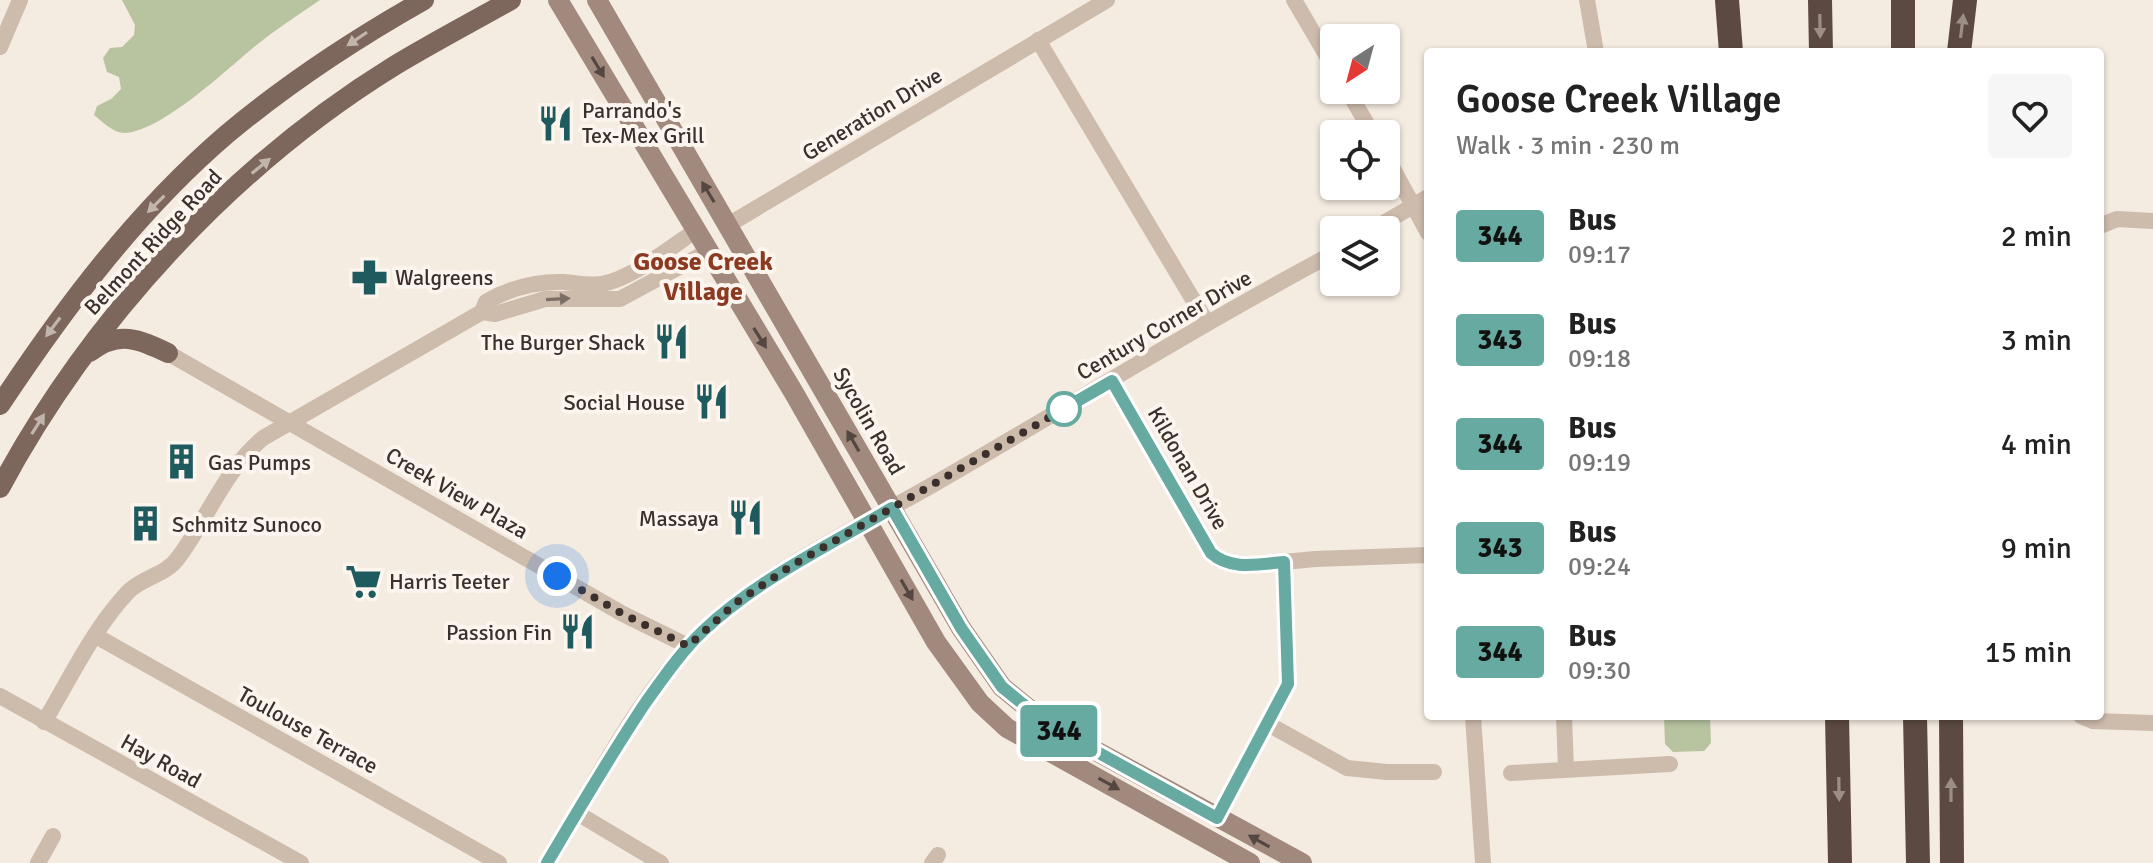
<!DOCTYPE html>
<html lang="en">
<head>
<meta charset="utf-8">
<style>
  body { margin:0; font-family:Signika,sans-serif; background:#f6f6f6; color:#222; height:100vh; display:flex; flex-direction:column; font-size:30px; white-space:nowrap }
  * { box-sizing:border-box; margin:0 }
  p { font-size:26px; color:#767676 }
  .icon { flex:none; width:44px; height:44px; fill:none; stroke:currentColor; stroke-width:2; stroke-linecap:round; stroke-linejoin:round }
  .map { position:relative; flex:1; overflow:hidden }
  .details { position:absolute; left:1424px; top:48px; width:680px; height:672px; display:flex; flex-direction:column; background:#fff; border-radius:8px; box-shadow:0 2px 6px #0004 }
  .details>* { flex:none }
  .badge { padding:0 16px; border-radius:6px; font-size:28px; line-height:52px }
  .needle { width:52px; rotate:216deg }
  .controls { position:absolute; left:1320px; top:24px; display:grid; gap:16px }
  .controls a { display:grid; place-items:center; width:80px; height:80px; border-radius:8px; background:#fff; box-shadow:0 2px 6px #0004; font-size:40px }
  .you { position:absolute; width:40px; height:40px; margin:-20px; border:6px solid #fff; border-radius:50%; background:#1a73e8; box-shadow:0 0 0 12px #1a73e833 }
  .map>.badge { position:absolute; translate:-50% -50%; box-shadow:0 0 0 4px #fff }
  .round { display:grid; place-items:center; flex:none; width:84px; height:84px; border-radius:8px; background:#f6f6f6 }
  .head { display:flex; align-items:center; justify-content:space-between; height:136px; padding:0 32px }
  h1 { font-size:38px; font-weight:600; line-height:60px }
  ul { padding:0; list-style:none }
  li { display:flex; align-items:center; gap:24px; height:104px; padding:0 32px }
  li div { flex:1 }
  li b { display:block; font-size:30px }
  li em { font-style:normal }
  li .badge { min-width:88px; font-weight:700; text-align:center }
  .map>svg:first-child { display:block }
  .green { fill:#b8c4a0 }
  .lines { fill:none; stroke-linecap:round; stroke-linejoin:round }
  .street { stroke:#cdbbac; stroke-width:16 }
  .secondary { stroke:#a18a7d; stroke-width:20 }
  .primary { stroke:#7d675c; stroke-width:20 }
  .highway { stroke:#5c4a42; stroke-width:24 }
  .oneway { fill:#9c8e87 }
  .oneway2 { fill:#c2b5ac }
  .oneway3 { fill:#544640 }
  .oneway4 { fill:#7d6f65 }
  .line-casing { stroke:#fff; stroke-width:18 }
  .line { stroke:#67aaa1; stroke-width:12 }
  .walk { stroke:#3b302b; stroke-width:8; stroke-dasharray:0 14.4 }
  .stop-dot { fill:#fff; stroke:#67aaa1; stroke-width:4 }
  .labels { text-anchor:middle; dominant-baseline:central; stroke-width:8; stroke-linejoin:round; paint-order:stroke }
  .poi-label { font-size:22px; fill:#3b302b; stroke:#fbf5ee; text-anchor:start }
  .street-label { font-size:22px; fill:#3b302b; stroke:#fbf5ee }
  .quarter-label { font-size:26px; font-weight:bold; fill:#8c3b22; stroke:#fbf5ee }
</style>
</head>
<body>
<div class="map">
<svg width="2153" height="863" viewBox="0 0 2153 863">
  <rect width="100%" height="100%" fill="#f4ebe1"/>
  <g class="green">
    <path d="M122,0H320C298,15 275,30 254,47C224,72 164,129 126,133C114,134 103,122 94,115L97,106L111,99L121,89L119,77L107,72L103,58L110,48L122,47L134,35L135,25Z"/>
    <polygon points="1664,716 1710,716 1711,743 1704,751 1673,752 1665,744"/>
  </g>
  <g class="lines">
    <g class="street">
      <polyline points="1294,0 1334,68"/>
      <polyline points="1587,0 1596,52"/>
      <polyline points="1038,40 1207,323"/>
      <polyline points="0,47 20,0"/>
      <polyline points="1347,90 1373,134"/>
      <polyline points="1386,156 1428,233"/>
      <polyline points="728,225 1107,0"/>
      <polyline points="2100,226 2117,219 2153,221"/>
      <polyline points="1372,230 1428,197"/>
      <polyline points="482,312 495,314 545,299 620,299 707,252"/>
      <polyline points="168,353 623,614 688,646"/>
      <polyline points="1112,381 1211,553 1219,560 1243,566 1315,559 1428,555"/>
      <polyline points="96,636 499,863"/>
      <polyline points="0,696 301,863"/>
      <polyline points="1473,716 1483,863"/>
      <polyline points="1564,716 1566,769"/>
      <polyline points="2081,716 2093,721 2153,723"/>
      <path d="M44,722C70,679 93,629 128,592C142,577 165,576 178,558C208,518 224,471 263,438L482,312L486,302C510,288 535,281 564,282C576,283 589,286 602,284C631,279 670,248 695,231"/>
      <polyline points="1268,724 1347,768 1387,772 1434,772"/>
      <polyline points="1511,773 1670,764"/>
      <polyline points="577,813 661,863"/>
      <polyline points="38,863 53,836"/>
      <path d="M547,863C592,788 639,693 702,632C765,570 864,525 941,480C1072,404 1201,324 1334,253"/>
      <polyline points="932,863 938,855"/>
    </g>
    <g class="secondary">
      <polyline points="558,0 794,393 936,642 980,703 1007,728 1250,863"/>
      <polyline points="597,0 961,628 1002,687 1050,726 1302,863"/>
    </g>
    <g class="primary">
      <path d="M90,352C118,330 139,339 168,353"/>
      <path d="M0,405C65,307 137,211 227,134C288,83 355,39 424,0"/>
      <path d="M0,488C90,320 232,166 394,66C432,43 472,22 511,0"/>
    </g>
    <g class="highway">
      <polyline points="1727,0 1731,52"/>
      <polyline points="1820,0 1821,52"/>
      <polyline points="1903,0 1903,52"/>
      <polyline points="1959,52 1965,0"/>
      <polyline points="1837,716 1840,863"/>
      <polyline points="1915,716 1918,863"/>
      <polyline points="1951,716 1952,863"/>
    </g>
  </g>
  <defs><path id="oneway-solid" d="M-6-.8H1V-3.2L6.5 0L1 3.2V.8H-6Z" transform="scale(2)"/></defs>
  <g class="oneway">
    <use href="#oneway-solid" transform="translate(1820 26) rotate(89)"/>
    <use href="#oneway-solid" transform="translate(1962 26) rotate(-83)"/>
    <use href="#oneway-solid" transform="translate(1839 789) rotate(89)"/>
    <use href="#oneway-solid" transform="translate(1951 790) rotate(-90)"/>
  </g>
  <g class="oneway2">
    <use href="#oneway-solid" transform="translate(357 39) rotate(146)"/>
    <use href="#oneway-solid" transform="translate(261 166) rotate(-39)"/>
    <use href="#oneway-solid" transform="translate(156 204) rotate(135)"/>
    <use href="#oneway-solid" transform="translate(53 327) rotate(127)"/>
    <use href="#oneway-solid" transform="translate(38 424) rotate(-58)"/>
  </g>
  <g class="oneway3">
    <use href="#oneway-solid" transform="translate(598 67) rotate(59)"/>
    <use href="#oneway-solid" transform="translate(708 192) rotate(-121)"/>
    <use href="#oneway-solid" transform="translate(760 338) rotate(58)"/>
    <use href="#oneway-solid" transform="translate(853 441) rotate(-120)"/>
    <use href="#oneway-solid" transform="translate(907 590) rotate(60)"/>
    <use href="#oneway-solid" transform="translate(1109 784) rotate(29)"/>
    <use href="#oneway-solid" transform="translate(1259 841) rotate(-151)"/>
  </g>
  <use class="oneway4" href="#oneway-solid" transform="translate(558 299) rotate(-3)"/>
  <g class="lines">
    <defs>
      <path id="line" d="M547,863C579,809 611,754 646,702C664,677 681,652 703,631C758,579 828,546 892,508L961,628L1002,687L1050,726L1217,818L1288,684L1284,562C1259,564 1231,571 1211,553L1112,381L1060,411"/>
    </defs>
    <use href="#line" class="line-casing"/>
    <use href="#line" class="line"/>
    <polyline class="walk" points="557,576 623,614 688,646 737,602 791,566 1064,409"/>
  </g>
  <defs>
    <symbol id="restaurant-bare" viewBox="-9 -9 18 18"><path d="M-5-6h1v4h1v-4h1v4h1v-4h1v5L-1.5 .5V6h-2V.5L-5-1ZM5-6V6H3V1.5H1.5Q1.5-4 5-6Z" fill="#1f5a5e" stroke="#fbf5ee" stroke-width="2.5" paint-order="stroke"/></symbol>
    <symbol id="pharmacy-bare" viewBox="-9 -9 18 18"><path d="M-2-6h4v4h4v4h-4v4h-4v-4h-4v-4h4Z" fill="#1f5a5e" stroke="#fbf5ee" stroke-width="2.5" paint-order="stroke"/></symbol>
    <symbol id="building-bare" viewBox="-9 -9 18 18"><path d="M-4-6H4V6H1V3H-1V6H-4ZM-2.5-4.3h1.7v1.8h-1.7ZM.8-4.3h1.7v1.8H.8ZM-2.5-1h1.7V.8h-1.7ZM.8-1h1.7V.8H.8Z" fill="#1f5a5e" stroke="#fbf5ee" stroke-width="2.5" paint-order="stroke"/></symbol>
    <symbol id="supermarket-bare" viewBox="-9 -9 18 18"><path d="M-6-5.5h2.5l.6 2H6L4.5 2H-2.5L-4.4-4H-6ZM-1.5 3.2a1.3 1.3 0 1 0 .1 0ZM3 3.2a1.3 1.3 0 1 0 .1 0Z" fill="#1f5a5e" stroke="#fbf5ee" stroke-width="2.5" paint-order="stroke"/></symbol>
  </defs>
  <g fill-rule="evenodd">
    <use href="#restaurant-bare" x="530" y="98" width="51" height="51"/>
    <use href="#pharmacy-bare" x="344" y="252" width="51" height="51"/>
    <use href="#restaurant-bare" x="646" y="316" width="51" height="51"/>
    <use href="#restaurant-bare" x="686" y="376" width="51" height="51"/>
    <use href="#building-bare" x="156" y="436" width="51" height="51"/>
    <use href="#restaurant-bare" x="720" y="492" width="51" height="51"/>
    <use href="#building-bare" x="120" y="498" width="51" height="51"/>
    <use href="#supermarket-bare" x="338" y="556" width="51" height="51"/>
    <use href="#restaurant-bare" x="552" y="606" width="51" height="51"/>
  </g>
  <circle class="stop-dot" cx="1064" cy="409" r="16"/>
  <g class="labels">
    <g class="poi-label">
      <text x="582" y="110">Parrando's<tspan x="582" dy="25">Tex-Mex Grill</tspan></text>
      <text x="395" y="277">Walgreens</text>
      <text x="645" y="342" text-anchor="end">The Burger Shack</text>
      <text x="685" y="402" text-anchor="end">Social House</text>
      <text x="208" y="462">Gas Pumps</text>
      <text x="719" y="518" text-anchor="end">Massaya</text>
      <text x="172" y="524">Schmitz Sunoco</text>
      <text x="389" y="581">Harris Teeter</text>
      <text x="552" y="632" text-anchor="end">Passion Fin</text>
    </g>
    <g class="street-label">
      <text transform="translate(872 114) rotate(-31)">Generation Drive</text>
      <text transform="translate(153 242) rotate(-47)">Belmont Ridge Road</text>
      <text transform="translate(1164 325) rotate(-30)">Century Corner Drive</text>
      <text transform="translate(869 421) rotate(60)">Sycolin Road</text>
      <text transform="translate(1188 468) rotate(60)">Kildonan Drive</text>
      <text transform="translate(457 493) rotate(30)">Creek View Plaza</text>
      <text transform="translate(308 730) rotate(29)">Toulouse Terrace</text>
      <text transform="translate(161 761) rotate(29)">Hay Road</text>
    </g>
    <g class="quarter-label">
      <text x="703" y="262">Goose Creek<tspan x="703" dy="30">Village</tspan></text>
    </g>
  </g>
</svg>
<div class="controls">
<a><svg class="needle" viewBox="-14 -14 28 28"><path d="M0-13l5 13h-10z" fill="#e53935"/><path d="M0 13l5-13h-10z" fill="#767676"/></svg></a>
<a><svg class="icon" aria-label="locate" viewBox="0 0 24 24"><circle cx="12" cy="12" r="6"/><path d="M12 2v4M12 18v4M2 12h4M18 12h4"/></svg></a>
<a><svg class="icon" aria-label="layers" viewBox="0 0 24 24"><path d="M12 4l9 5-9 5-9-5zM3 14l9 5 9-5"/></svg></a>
</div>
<div class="you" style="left:557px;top:576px"></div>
<b class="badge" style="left:1059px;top:731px;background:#67aaa1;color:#111">344</b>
<section class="details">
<div class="head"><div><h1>Goose Creek Village</h1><p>Walk · 3 min · 230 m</p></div><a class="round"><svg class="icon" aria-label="heart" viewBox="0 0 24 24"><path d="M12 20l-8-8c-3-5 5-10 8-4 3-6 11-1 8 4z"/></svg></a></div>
<ul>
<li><span class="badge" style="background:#67aaa1;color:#111">344</span><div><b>Bus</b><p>09:17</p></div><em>2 min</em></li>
<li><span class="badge" style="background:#67aaa1;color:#111">343</span><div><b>Bus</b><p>09:18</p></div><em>3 min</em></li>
<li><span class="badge" style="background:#67aaa1;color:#111">344</span><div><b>Bus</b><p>09:19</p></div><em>4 min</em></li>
<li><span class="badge" style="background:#67aaa1;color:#111">343</span><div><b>Bus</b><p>09:24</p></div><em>9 min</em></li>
<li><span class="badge" style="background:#67aaa1;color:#111">344</span><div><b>Bus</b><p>09:30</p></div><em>15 min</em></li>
</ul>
</section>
</div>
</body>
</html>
